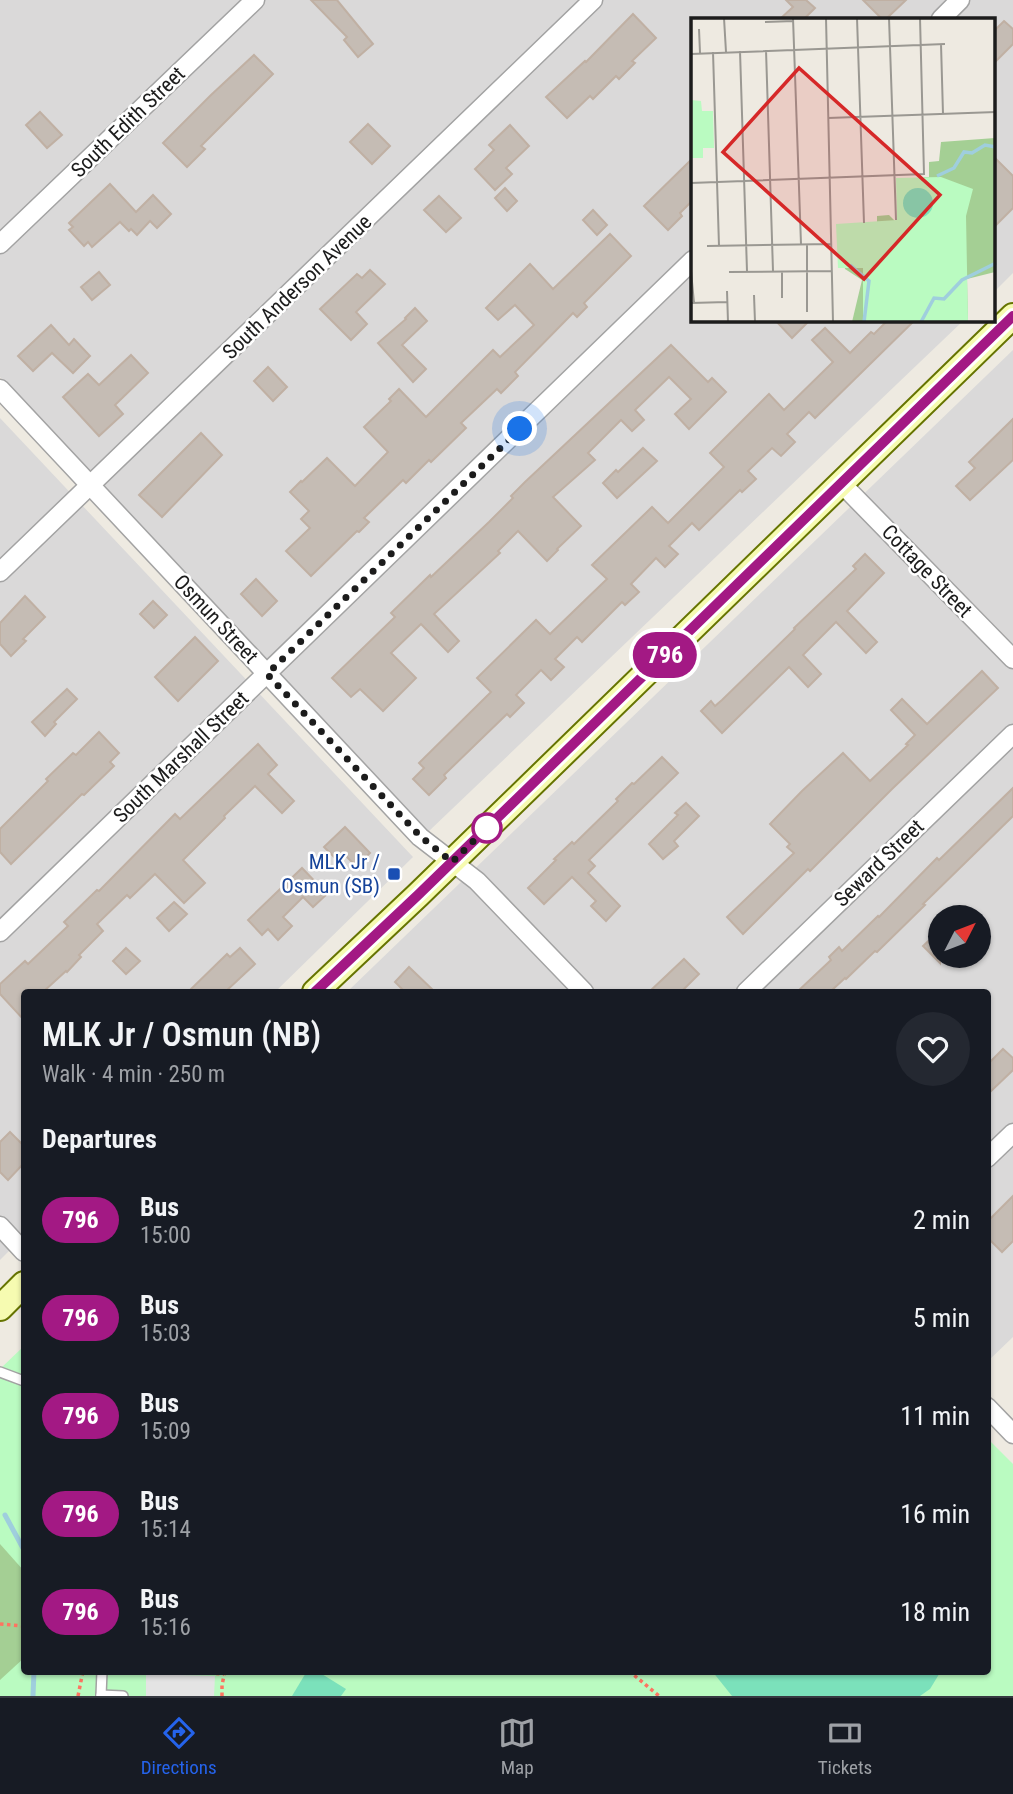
<!DOCTYPE html>
<html lang="en">
<head>
<meta charset="utf-8">
<style>
  body { margin:0; font-family:"Roboto Condensed",sans-serif; background:#242831; color:#f1f3f6; height:100vh; display:flex; flex-direction:column; font-size:26px; white-space:nowrap }
  * { box-sizing:border-box; margin:0 }
  p { font-size:23px; color:#9ea1a6 }
  .icon { flex:none; width:38px; height:38px; fill:none; stroke:currentColor; stroke-width:2; stroke-linecap:round; stroke-linejoin:round }
  .map { position:relative; flex:1; overflow:hidden }
  .side { position:absolute; left:21px; top:989px; width:970px; height:686px; display:flex; flex-direction:column; background:#171b24; border-radius:7px; box-shadow:0 2px 5px #0004 }
  .side>* { flex:none }
  .badge { padding:0 14px; border-radius:23px; font-size:24px; line-height:46px }
  .needle { width:46px; rotate:48deg }
  .controls { position:absolute; left:928px; top:905px; display:grid; gap:14px }
  .controls a { display:grid; place-items:center; width:63px; height:63px; border-radius:50%; background:#171b24; box-shadow:0 2px 5px #0004; font-size:35px }
  .you { position:absolute; width:35px; height:35px; margin:-18px; border:5px solid #fff; border-radius:50%; background:#1a73e8; box-shadow:0 0 0 10px #1a73e833 }
  .map>.badge { position:absolute; translate:-50% -50%; box-shadow:0 0 0 4px #fff }
  h2 { padding:0 21px; font-size:26px; line-height:63px }
  .round { display:grid; place-items:center; flex:none; width:74px; height:74px; border-radius:37px; background:#242831 }
  .overview { display:flex; align-items:center; justify-content:space-between; height:119px; padding:0 21px }
  h1 { font-size:33px; font-weight:600; line-height:52px }
  ul { padding:0; list-style:none }
  li { display:flex; align-items:center; gap:21px; height:98px; padding:0 21px }
  li div { flex:1 }
  li b { display:block; font-size:26px }
  li em { font-style:normal }
  li .badge { min-width:77px; font-weight:700; text-align:center }
  .dock { display:flex; justify-content:space-around; align-items:center; height:98px; border-top:2px solid #363941; background:#171b24; font-size:19px; color:#9ea1a6 }
  .dock a { display:grid; justify-items:center; gap:4px }
  .dock .on { color:#2563eb }
  .map>svg:first-child { display:block }
  .residential { fill:#dad9d9; fill-rule:evenodd }
  .forest { fill:#a4cf94 }
  .park { fill:#bafbc1 }
  .pitch { fill:#7be1bb }
  .parking { fill:#e4e4e4 }
  .lines { fill:none; stroke-linecap:round; stroke-linejoin:round }
  .stream { stroke:#9fcedd; stroke-width:5 }
  .building { fill:#c5bcb4; stroke:#c0b0a3; stroke-width:2 }
  .service-casing { stroke:#a3a3a3; stroke-width:12 }
  .minor-casing { stroke:#a3a3a3; stroke-width:21 }
  .secondary-casing { stroke:#667401; stroke-width:28 }
  .path { stroke:#fe7461; stroke-width:3.5; stroke-dasharray:3.5 3.5; stroke-linecap:butt }
  .service { stroke:#fff; stroke-width:9 }
  .minor { stroke:#fff; stroke-width:18 }
  .secondary { stroke:#f6fbb1; stroke-width:24 }
  .line-casing { stroke:#fff; stroke-width:16 }
  .line { stroke:#a31984; stroke-width:10 }
  .walk { stroke:#1c1c1c; stroke-width:7; stroke-dasharray:0 12.6 }
  .stop-dot { fill:#fff; stroke:#a31984; stroke-width:3.5 }
  .transit-dot { fill:#1a4fb4; stroke:#fff; stroke-width:2.5 }
  .labels { text-anchor:middle; dominant-baseline:central; stroke-width:5; stroke-linejoin:round; paint-order:stroke }
  .street-label { font-size:21px; fill:#1c1c1c; stroke:#fff }
  .transit-label { font-size:21px; fill:#164399; stroke:#fff; text-anchor:end }
  .inset-river { fill:none; stroke:#9fcedd; stroke-width:3.5 }
  .inset-road { fill:none; stroke:#9a9892; stroke-width:2 }
  .view { fill:#d62828; fill-opacity:0.15; stroke:#d62828; stroke-width:3.5 }
  .inset-edge { fill:none; stroke:#1c1c1c; stroke-width:3.5 }
</style>
</head>
<body>
<div class="map">
<svg width="1013" height="1696" viewBox="0 0 1013 1696">
  <rect width="100%" height="100%" fill="#eeeae1"/>
  <g class="residential">
    <polygon points="0,0 1013,0 1013,273 994,292 994,19 693,19 693,320 964,320 428,832 0,377"/>
    <path d="M1013,350V1337L987,1362V992H347ZM940,917H978V956H940Z"/>
    <polygon points="0,418 413,857 275,992 24,992 24,1236 0,1260"/>
  </g>
  <polygon class="forest" points="24,1441 24,1671 0,1696 0,1453"/>
  <g class="park">
    <polygon points="24,1346 24,1571 0,1544 0,1369"/>
    <polygon points="987,1438 1013,1464 1013,1696 0,1696 0,1680 24,1658 24,1671 987,1671"/>
  </g>
  <g class="pitch">
    <polygon points="307,1671 317,1671 346,1689 341,1696 292,1696"/>
    <polygon points="712,1671 941,1671 930,1689 920,1696 732,1696"/>
  </g>
  <polygon class="parking" points="146,1674 215,1676 214,1696 146,1696"/>
  <g class="lines">
    <g class="stream">
      <polyline points="5,1515 24,1550"/>
      <polyline points="33,1696 34,1671"/>
    </g>
  </g>
  <g class="building">
    <polygon points="311,0 337,0 373,44 358,57 344,40 347,37"/>
    <polygon points="786,0 806,0 815,8 804,19 780,19 793,7"/>
    <polygon points="863,0 906,0 886,19 882,19"/>
    <polygon points="633,14 656,38 632,61 635,63 619,79 616,76 593,99 590,96 567,118 546,97 585,61 586,62"/>
    <polygon points="1004,21 1013,29 1013,44 994,63 994,31"/>
    <polygon points="254,55 273,74 201,146 205,149 187,167 163,143 211,95"/>
    <polygon points="40,112 62,135 47,148 26,125"/>
    <polygon points="368,124 390,146 372,164 350,142"/>
    <polygon points="510,125 529,146 506,168 512,174 495,190 475,169 494,150 489,145"/>
    <polygon points="994,157 1013,176 1013,208 994,227"/>
    <polygon points="693,158 693,200 680,213 682,216 668,230 644,206"/>
    <polygon points="110,184 136,212 153,195 171,214 157,228 150,221 137,235 131,229 129,231 120,222 92,247 88,242 84,246 69,230 73,227 69,223"/>
    <polygon points="505,188 517,201 507,211 495,198"/>
    <polygon points="439,196 461,218 446,232 424,210"/>
    <polygon points="593,210 607,225 597,235 583,220"/>
    <polygon points="610,234 631,256 584,303 587,307 577,317 573,313 515,372 518,376 501,393 497,389 461,423 466,428 431,462 429,460 406,483 403,480 364,518 369,522 359,532 357,531 311,576 286,551 310,528 301,519 309,511 290,492 301,481 302,482 327,458 355,486 388,452 364,427 391,401 389,399 399,389 426,417 493,350 500,357 534,325 515,305 498,320 486,308 530,264 553,289"/>
    <polygon points="370,270 385,284 356,312 367,324 351,340 320,309 357,274 362,278"/>
    <polygon points="99,272 110,285 92,300 81,287"/>
    <polygon points="415,308 427,321 402,345 426,369 413,382 378,343 406,319 405,318"/>
    <polygon points="775,320 810,320 792,338"/>
    <polygon points="888,320 915,320 815,418 809,412 787,434 795,442 781,456 772,448 748,471 756,479 742,492 740,490 699,530 692,523 669,546 678,554 665,567 656,558 631,584 639,592 625,605 622,602 582,642 577,637 555,659 564,667 551,680 541,670 516,695 524,703 510,717 507,714 444,775 446,778 429,795 413,779 424,768 419,763 491,692 477,678 536,620 550,634 607,579 592,565 652,507 668,523 724,467 710,453 769,394 784,410 833,362 812,340 825,328 850,353 871,332 874,334"/>
    <polygon points="51,325 69,345 74,339 90,356 73,373 52,353 33,371 18,356"/>
    <polygon points="671,345 708,382 712,378 726,392 689,429 675,414 691,399 669,377 635,410 644,420 632,431 621,420 588,453 595,460 553,497 581,526 557,549 558,550 547,561 518,531 498,551 500,553 434,614 459,641 448,652 421,624 391,653 416,678 383,711 360,689 351,697 332,678 395,617 391,613 430,575 431,577 489,522 513,498 511,496 525,482"/>
    <polygon points="131,355 148,373 115,405 123,414 99,436 63,397 88,374 99,385"/>
    <polygon points="268,367 287,387 273,401 254,381"/>
    <polygon points="1013,419 1013,460 970,500 956,486 975,468 969,462"/>
    <polygon points="201,433 222,455 162,517 139,495"/>
    <polygon points="643,448 657,461 617,498 603,483 616,470 618,472"/>
    <polygon points="865,554 884,573 847,611 877,642 866,653 836,622 803,655 821,674 808,687 789,667 722,733 701,711 711,701 715,706 722,700 795,629 794,628 856,569 853,566"/>
    <polygon points="256,579 277,601 262,616 241,594"/>
    <polygon points="25,596 45,617 23,639 26,641 11,656 0,644 0,623"/>
    <polygon points="153,601 167,615 154,628 140,614"/>
    <polygon points="195,637 218,661 178,701 155,677"/>
    <polygon points="982,671 998,688 892,789 810,871 808,869 743,934 727,917 794,853 787,847 790,844 770,824 802,791 843,753 870,781 908,745 906,744 915,735 891,710 902,699 927,724"/>
    <polygon points="67,689 77,699 54,722 56,724 45,736 32,722"/>
    <polygon points="99,732 119,753 110,762 114,766 84,795 82,794 11,864 0,852 0,829 48,781 46,779 73,753 76,755"/>
    <polygon points="258,744 277,765 268,774 294,801 282,813 255,786 224,816 225,818 183,860 205,883 184,903 155,874 130,898 127,895 97,924 103,931 79,955 81,957 67,972 66,971 43,992 24,992 24,1020 0,994 0,984 25,961 28,964 68,926 64,922 97,890 99,891 175,814 180,819"/>
    <polygon points="662,757 678,773 589,860 595,866 588,873 620,906 606,921 591,906 596,901 572,877 544,904 528,888 556,860 554,859 572,842 574,844 618,801 616,799 632,783 634,784"/>
    <polygon points="1013,788 1013,816 923,904 925,905 877,952 875,951 846,979 845,978 830,992 797,992 831,960 829,957 839,947 842,951 878,916 879,917 937,858 939,860"/>
    <polygon points="686,803 699,816 674,841 678,846 663,859 649,844 678,815 675,813"/>
    <polygon points="345,827 370,853 356,866 345,855 338,861 324,847"/>
    <polygon points="302,868 327,894 313,907 303,897 283,917 292,926 278,940 268,929 262,935 248,920"/>
    <polygon points="174,902 187,914 169,931 157,918"/>
    <polygon points="940,930 940,963 923,946"/>
    <polygon points="126,948 140,961 126,974 113,961"/>
    <polygon points="240,948 255,964 225,992 188,992 227,954 230,957"/>
    <polygon points="684,959 699,974 681,992 649,992"/>
    <polygon points="409,967 435,992 405,992 395,982"/>
    <polygon points="1003,1049 1013,1058 1013,1070 987,1095 987,1065"/>
    <polygon points="10,1132 24,1146 24,1163 8,1180 0,1172 0,1142"/>
    <polygon points="1013,1196 1013,1241 1002,1252 987,1237 987,1222"/>
  </g>
  <g class="lines">
    <defs>
      <g id="service">
        <polyline points="0,1372 24,1381"/>
        <polyline points="101,1695 123,1696"/>
        <polyline points="101,1696 102,1671"/>
      </g>
      <g id="minor">
        <polyline points="941,19 960,0"/>
        <polyline points="0,244 255,0"/>
        <polyline points="0,389 420,837 477,881 584,992"/>
        <polyline points="841,483 1013,659"/>
        <polyline points="0,572 593,0"/>
        <polyline points="0,932 693,260"/>
        <polyline points="746,992 1013,734"/>
        <polyline points="987,1158 1013,1133"/>
        <polyline points="0,1226 24,1252"/>
        <polyline points="987,1407 1013,1434"/>
      </g>
      <g id="secondary">
        <polyline points="315,992 418,895 1013,316"/>
        <polyline points="0,1308 24,1284"/>
      </g>
    </defs>
    <use href="#service" class="service-casing"/>
    <use href="#minor" class="minor-casing"/>
    <use href="#secondary" class="secondary-casing"/>
    <g class="path">
      <polyline points="0,1624 24,1626"/>
      <polyline points="174,1671 224,1674"/>
      <polyline points="629,1671 659,1696"/>
      <polyline points="78,1696 83,1671"/>
      <polyline points="222,1696 222,1685 225,1671"/>
    </g>
    <use href="#service" class="service"/>
    <use href="#minor" class="minor"/>
    <use href="#secondary" class="secondary"/>
  </g>
  <g class="lines">
    <defs>
      <polyline id="line" points="315,992 418,895 1013,316"/>
    </defs>
    <use href="#line" class="line-casing"/>
    <use href="#line" class="line"/>
    <polyline class="walk" points="487,828 489,826 452,862 420,836 267,674 520,429"/>
  </g>
  <circle class="stop-dot" cx="487" cy="828" r="14"/>
  <rect class="transit-dot" x="387" y="867" width="14" height="14" rx="3.5"/>
  <g class="labels">
    <g class="street-label">
      <text transform="translate(128 122) rotate(-44)">South Edith Street</text>
      <text transform="translate(297 287) rotate(-44)">South Anderson Avenue</text>
      <text transform="translate(927 571) rotate(46)">Cottage Street</text>
      <text transform="translate(216 619) rotate(47)">Osmun Street</text>
      <text transform="translate(181 757) rotate(-44)">South Marshall Street</text>
      <text transform="translate(879 863) rotate(-44)">Seward Street</text>
    </g>
    <g class="transit-label">
      <text x="380" y="862">MLK Jr /<tspan x="380" dy="24">Osmun (SB)</tspan></text>
    </g>
  </g>
  <g transform="translate(691 18)">
    <rect width="304" height="304" fill="#eeeae1"/>
    <path d="M304,120V254L276,261L277,304L186,204V198L198,197L208,207L233,159H238V144L248,143L250,124ZM162,238L175,252L183,304H161L171,262L154,251L153,245Z" fill="#a4cf94"/>
    <path d="M0,82L10,83L11,93H22L23,130H12V140H0ZM250,159L282,171L275,198L277,304H172V250H147L145,206L206,202L205,160Z" fill="#bafbc1"/>
    <path d="M212 185a15 15 0 1 1 30 0a15 15 0 1 1-30 0Z" fill="#7be1bb"/>
    <path class="inset-river" d="M246,158L263,150L273,134L281,135L294,127L305,129M159,247L178,263L173,304M230,304L243,280L253,281L271,262L305,245"/>
    <path class="inset-road" d="M33,0L35,34M102,0L110,226M135,0L142,304M166,0L173,205M198,0L205,202M74,4L103,3M8,11L9,35M250,26L252,96M75,32L82,253M49,33L56,253M22,34L28,228M0,36L254,26M137,100L305,94M0,165L233,156L229,0M116,226V294M16,228L141,226M0,253L3,285M91,253V280M38,254L141,253M36,273L37,304M63,277L64,304M0,285L36,284"/>
    <path class="view" d="M108,50L249,177L173,261L32,134Z"/>
    <rect width="304" height="304" class="inset-edge"/>
  </g>
</svg>
<div class="controls">
<a><svg class="needle" viewBox="-14 -14 28 28"><path d="M0-13l5 13h-10z" fill="#e53935"/><path d="M0 13l5-13h-10z" fill="#9ea1a6"/></svg></a>
</div>
<div class="you" style="left:520px;top:429px"></div>
<b class="badge" style="left:665px;top:655px;background:#a31984;color:#fff">796</b>
<section class="side">
<div class="overview"><div><h1>MLK Jr / Osmun (NB)</h1><p>Walk · 4 min · 250 m</p></div><a class="round"><svg class="icon" aria-label="heart" viewBox="0 0 24 24"><path d="M12 20l-8-8c-3-5 5-10 8-4 3-6 11-1 8 4z"/></svg></a></div>
<h2>Departures</h2>
<ul>
<li><span class="badge" style="background:#a31984;color:#fff">796</span><div><b>Bus</b><p>15:00</p></div><em>2 min</em></li>
<li><span class="badge" style="background:#a31984;color:#fff">796</span><div><b>Bus</b><p>15:03</p></div><em>5 min</em></li>
<li><span class="badge" style="background:#a31984;color:#fff">796</span><div><b>Bus</b><p>15:09</p></div><em>11 min</em></li>
<li><span class="badge" style="background:#a31984;color:#fff">796</span><div><b>Bus</b><p>15:14</p></div><em>16 min</em></li>
<li><span class="badge" style="background:#a31984;color:#fff">796</span><div><b>Bus</b><p>15:16</p></div><em>18 min</em></li>
</ul>
</section>
</div>
<nav class="dock">
<a class="on"><svg class="icon" aria-label="directions" viewBox="0 0 24 24"><path d="M12 3l9 9-9 9-9-9zM9 14v-3h6M13 9l2 2-2 2"/></svg>Directions</a>
<a><svg class="icon" aria-label="map" viewBox="0 0 24 24"><path d="M3 6l6-2 6 2 6-2v14l-6 2-6-2-6 2zM9 4v14M15 6v14"/></svg>Map</a>
<a><svg class="icon" aria-label="tickets" viewBox="0 0 24 24"><path d="M3 7h18v10H3zM15 7v10"/></svg>Tickets</a>
</nav>
</body>
</html>
